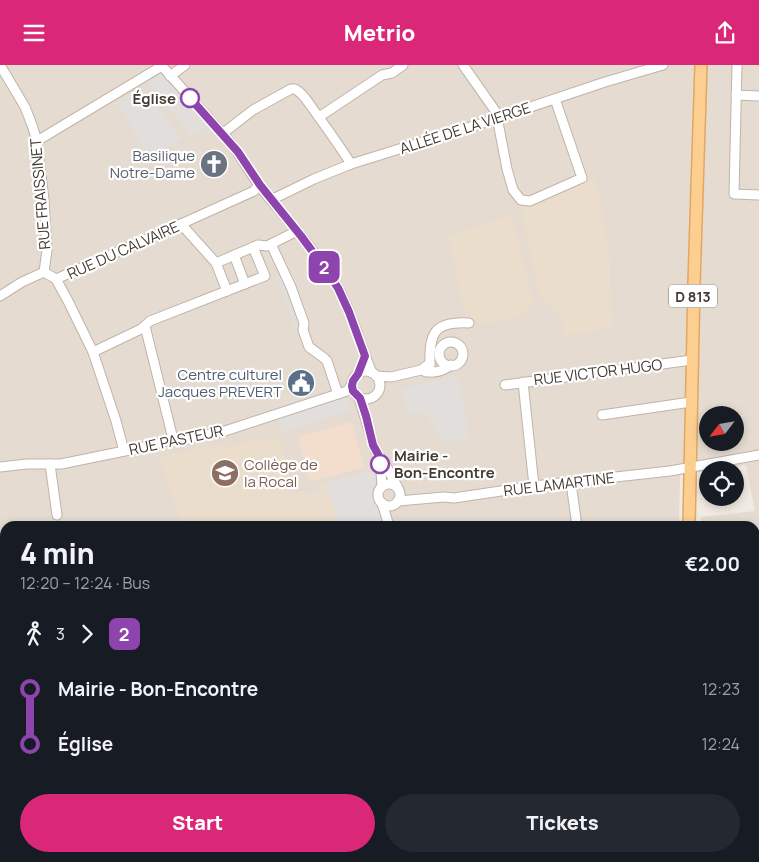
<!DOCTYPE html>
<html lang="en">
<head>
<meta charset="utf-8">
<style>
  body { margin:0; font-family:Manrope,sans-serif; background:#242831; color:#f1f3f6; height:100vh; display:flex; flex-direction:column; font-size:19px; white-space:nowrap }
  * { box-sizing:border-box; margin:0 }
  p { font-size:16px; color:#9ea1a6 }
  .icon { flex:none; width:28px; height:28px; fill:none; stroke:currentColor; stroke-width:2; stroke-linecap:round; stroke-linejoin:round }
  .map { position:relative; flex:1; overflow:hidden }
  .sheet { position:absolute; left:0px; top:456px; width:760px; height:341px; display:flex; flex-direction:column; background:#171b24; border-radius:15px 15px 0 0; box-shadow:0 2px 8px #0003 }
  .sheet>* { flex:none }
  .badge { padding:0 10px; border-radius:8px; font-size:18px; line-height:32px }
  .needle { width:32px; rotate:239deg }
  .fabs { position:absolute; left:699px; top:341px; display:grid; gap:10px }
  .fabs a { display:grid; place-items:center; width:45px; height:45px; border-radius:50%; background:#171b24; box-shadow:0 2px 8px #0003; font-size:25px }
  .map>.badge { position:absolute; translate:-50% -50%; box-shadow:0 0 0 2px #fff }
  .legs { display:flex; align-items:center; gap:8px; height:55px; padding:0 20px; font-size:16px }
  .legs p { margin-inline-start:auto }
  .headline { display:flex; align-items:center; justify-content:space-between; height:85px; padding:0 20px }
  h1 { font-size:28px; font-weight:800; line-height:38px }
  .action { display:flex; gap:10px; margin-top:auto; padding:10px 20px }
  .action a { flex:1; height:58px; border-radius:30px; background:#db2777; color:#fff; font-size:20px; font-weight:800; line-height:58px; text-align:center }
  .action a+a { background:#242831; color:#f1f3f6 }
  ul { padding:0 20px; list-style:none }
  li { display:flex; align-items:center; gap:18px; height:55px; font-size:19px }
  li i { display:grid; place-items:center; width:8px; height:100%; margin:0 6px; background:currentColor }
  li i::after { content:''; width:12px; height:12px; margin:-6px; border:4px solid; border-radius:50%; background:#171b24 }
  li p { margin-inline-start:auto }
  li:first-child i { background:linear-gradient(#0000 50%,currentColor 0) }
  li:last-child i { background:linear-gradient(currentColor 50%,#0000 0) }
  header { display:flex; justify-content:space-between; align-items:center; height:65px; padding:0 20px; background:#db2777; color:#fff; font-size:22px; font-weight:800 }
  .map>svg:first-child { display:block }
  .residential { fill:#e5dbd0; fill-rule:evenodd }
  .commercial { fill:#f3decd }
  .education { fill:#eaddcc }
  .forest { fill:url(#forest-firs) }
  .parking { fill:#e1dedb }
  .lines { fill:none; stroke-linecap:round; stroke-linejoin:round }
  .minor-casing { stroke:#bfb4a8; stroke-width:11 }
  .major-casing { stroke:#e0a861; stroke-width:14 }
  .minor { stroke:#fff; stroke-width:9 }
  .major { stroke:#fcce90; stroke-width:11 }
  .line-1-casing { stroke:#fff; stroke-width:11 }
  .line-1 { stroke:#8e44ad; stroke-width:8 }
  .stop-1-dot { fill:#fff; stroke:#8e44ad; stroke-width:2.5 }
  .labels { text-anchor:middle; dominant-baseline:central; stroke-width:4.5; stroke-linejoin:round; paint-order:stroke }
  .shield { fill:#fff; stroke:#7b7570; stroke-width:1 }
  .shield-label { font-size:14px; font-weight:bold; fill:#423a33 }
  .stop-label { font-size:15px; font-weight:bold; fill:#423a33; stroke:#fff; text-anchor:end }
  .street-label { font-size:15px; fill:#423a33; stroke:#fff }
  .worship-label { font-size:15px; fill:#5b616d; stroke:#fff; text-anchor:end }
  .service-label { font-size:15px; fill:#4e5e75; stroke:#fff; text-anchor:end }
  .education-label { font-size:15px; fill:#785e54; stroke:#fff; text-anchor:start }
</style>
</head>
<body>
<header><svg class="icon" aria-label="menu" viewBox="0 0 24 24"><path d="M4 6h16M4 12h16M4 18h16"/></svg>Metrio<svg class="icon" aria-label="share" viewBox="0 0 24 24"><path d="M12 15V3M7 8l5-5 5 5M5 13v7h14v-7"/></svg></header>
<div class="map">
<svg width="759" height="797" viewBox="0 0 759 797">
  <defs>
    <pattern id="forest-firs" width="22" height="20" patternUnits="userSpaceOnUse" patternTransform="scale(1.25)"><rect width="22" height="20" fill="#d3e5ab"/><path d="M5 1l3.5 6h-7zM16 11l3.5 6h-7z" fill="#b6c594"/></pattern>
  </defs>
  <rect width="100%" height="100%" fill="#f1eae2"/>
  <g class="residential">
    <path d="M0,0H759V494L755,495V461H702L701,452L755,446L746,400L680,410L679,461H5V501L0,492ZM708,350H735V378H708Z"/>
    <polygon points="759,599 759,797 689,797 688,793 755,792 755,600"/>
    <polygon points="85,793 674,793 674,797 87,797"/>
  </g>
  <polygon class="commercial" points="352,357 364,402 310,417 298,372"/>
  <g class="education">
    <polygon points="596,113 603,151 601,151 609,179 612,263 564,270 562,252 539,230 521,144"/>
    <polygon points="512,150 533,237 523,250 510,255 494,258 479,258 467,255 448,172"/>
    <polygon points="278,372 286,396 282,397 292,430 303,426 308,430 319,427 319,419 326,418 340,461 183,461 159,392 195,385 198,382 208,382 226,379 228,383 246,377 246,375 270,375"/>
  </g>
  <polygon class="forest" points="0,492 5,501 5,788 2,789 0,796"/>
  <g class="parking">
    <polygon points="160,7 209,62 191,71 145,16"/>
    <polygon points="140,23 183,73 149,94 117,37"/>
    <polygon points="282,210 301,257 300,262 295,264 294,259 276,212"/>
    <polygon points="459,311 469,374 444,378 437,368 435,358 430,359 425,346 407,350 402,323"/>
    <polygon points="346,330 351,346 281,367 276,352"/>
    <polygon points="374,405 375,412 376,434 386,461 340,461 326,418"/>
  </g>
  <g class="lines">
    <defs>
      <g id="minor">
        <polyline points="0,0 25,42 32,60 37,76 44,135 47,185 44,207"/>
        <path d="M161,0L229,76C241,91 250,108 261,123C287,155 317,186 338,223C353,249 360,280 372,308"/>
        <polyline points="463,0 496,47 507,104 513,125 521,135 530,136 582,113 555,34"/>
        <polyline points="737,0 734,129 759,130"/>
        <polyline points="170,11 185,0"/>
        <polyline points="736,30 759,31"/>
        <polyline points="319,52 382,10 392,8 403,0"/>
        <path d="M222,69L253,45L291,24H295C303,28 308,37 313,44C326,62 339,80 351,99"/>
        <polyline points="37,76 162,1"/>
        <polyline points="271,135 314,114 351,99 486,57 605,17 663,0"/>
        <polyline points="181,159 216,198 258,180 267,181 297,166"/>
        <polyline points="271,179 291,222 304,258 303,265 309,282 324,293 327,296 338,329"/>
        <polyline points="234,190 245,219"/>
        <polyline points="216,198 227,226"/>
        <polyline points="44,207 56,214 68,236 93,287 116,356 124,386"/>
        <polyline points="56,214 181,159 254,126 259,120"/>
        <polyline points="0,231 22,217 44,207"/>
        <polyline points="145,261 173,374"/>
        <circle cx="451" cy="289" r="12"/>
        <polyline points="93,287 141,264 150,256 265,211 253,182"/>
        <path d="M424,306C434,309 443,306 451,300"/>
        <circle cx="366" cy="320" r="14"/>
        <path d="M426,307L430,302C429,269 433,256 469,258"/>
        <polyline points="376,311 391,312 421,305 430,298"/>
        <polyline points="523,317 534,421"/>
        <polyline points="505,320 692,295"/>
        <polyline points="359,333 375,385 385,399 398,423"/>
        <polyline points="602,350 691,337"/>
        <polyline points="380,393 382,421"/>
        <polyline points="50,399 57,450"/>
        <polyline points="0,402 27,399 61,399 149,381 173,374 187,374 225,366 347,326 353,318"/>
        <polyline points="571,418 577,461"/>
        <circle cx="389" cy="430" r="11"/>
        <polyline points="398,436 444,432 454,433 534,421 670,406 759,390"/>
        <polyline points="382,438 389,461"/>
        <polyline points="137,792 140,797"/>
        <polyline points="178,792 181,797"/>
        <polyline points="251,792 254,797"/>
        <polyline points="459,792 460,797"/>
        <polyline points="399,797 402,792"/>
      </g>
      <g id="major">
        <polyline points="689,461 694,218 701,0"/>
        <polyline points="681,797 681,792"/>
      </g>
    </defs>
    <use href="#minor" class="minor-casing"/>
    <use href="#major" class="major-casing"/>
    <use href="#minor" class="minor"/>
    <use href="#major" class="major"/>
  </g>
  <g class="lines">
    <defs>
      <polyline id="line-1" points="190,33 238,87 260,120 301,171 321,198 338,223 349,247 365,291 358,309 353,316 352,321 353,326 360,333 366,351 373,380 380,393 380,399"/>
    </defs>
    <use href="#line-1" class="line-1-casing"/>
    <use href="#line-1" class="line-1"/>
  </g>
  <defs>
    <symbol id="church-disc" viewBox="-11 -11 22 22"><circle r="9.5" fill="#6b7280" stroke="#fff"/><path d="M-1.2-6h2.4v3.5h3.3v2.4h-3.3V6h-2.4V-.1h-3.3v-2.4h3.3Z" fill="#fff"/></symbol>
    <symbol id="civic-disc" viewBox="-11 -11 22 22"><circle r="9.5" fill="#5c6f8a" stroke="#fff"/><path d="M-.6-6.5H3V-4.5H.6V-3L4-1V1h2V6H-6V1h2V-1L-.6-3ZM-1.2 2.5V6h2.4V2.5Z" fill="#fff"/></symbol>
    <symbol id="school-disc" viewBox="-11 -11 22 22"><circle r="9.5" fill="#8d6e63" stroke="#fff"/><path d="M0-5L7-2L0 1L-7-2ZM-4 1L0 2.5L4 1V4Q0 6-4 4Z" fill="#fff"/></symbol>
  </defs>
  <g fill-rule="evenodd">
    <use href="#church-disc" x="198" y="83" width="32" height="32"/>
    <use href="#civic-disc" x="285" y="302" width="32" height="32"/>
    <use href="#school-disc" x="209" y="392" width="32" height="32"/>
  </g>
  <g class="stop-1-dot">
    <circle cx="190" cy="33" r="9"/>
    <circle cx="380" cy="399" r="9"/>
  </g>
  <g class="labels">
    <rect class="shield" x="669" y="219.5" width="48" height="23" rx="4"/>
    <g class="shield-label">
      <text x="693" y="231">D 813</text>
    </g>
    <g class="stop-label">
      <text x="176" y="33">Église</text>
      <text x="394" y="390" text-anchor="start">Mairie -<tspan x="394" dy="17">Bon-Encontre</tspan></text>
    </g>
    <g class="street-label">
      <text transform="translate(465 63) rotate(-18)">ALLÉE DE LA VIERGE</text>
      <text transform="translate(40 129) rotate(-95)">RUE FRAISSINET</text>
      <text transform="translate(123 185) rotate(-24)">RUE DU CALVAIRE</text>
      <text transform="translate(598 307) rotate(-7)">RUE VICTOR HUGO</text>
      <text transform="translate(176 375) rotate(-12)">RUE PASTEUR</text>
      <text transform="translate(559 419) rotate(-7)">RUE LAMARTINE</text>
    </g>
    <g class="worship-label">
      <text x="195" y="90">Basilique<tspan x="195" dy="17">Notre-Dame</tspan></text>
    </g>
    <g class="service-label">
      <text x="282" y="309">Centre culturel<tspan x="282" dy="17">Jacques PREVERT</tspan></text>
    </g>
    <g class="education-label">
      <text x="244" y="399">Collège de<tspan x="244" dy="17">la Rocal</tspan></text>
    </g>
  </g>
</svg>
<div class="fabs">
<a><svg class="needle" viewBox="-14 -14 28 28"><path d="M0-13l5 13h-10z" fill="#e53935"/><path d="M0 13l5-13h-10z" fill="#9ea1a6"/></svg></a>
<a><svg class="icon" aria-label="locate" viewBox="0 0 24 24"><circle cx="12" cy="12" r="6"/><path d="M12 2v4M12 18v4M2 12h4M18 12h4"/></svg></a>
</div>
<b class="badge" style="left:324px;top:202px;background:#8e44ad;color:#fff">2</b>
<section class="sheet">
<div class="headline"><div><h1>4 min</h1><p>12:20 – 12:24 · Bus</p></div><b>€2.00</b></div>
<div class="legs"><svg class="icon" aria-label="walk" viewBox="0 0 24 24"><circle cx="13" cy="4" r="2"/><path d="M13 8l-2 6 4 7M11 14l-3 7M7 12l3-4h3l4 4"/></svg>3<svg class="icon" aria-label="forward" viewBox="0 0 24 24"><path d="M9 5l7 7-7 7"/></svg><b class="badge" style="background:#8e44ad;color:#fff">2</b></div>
<ul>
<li><i style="color:#8e44ad"></i><b>Mairie - Bon-Encontre</b><p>12:23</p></li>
<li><i style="color:#8e44ad"></i><b>Église</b><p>12:24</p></li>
</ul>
<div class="action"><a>Start</a><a>Tickets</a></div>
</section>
</div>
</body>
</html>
